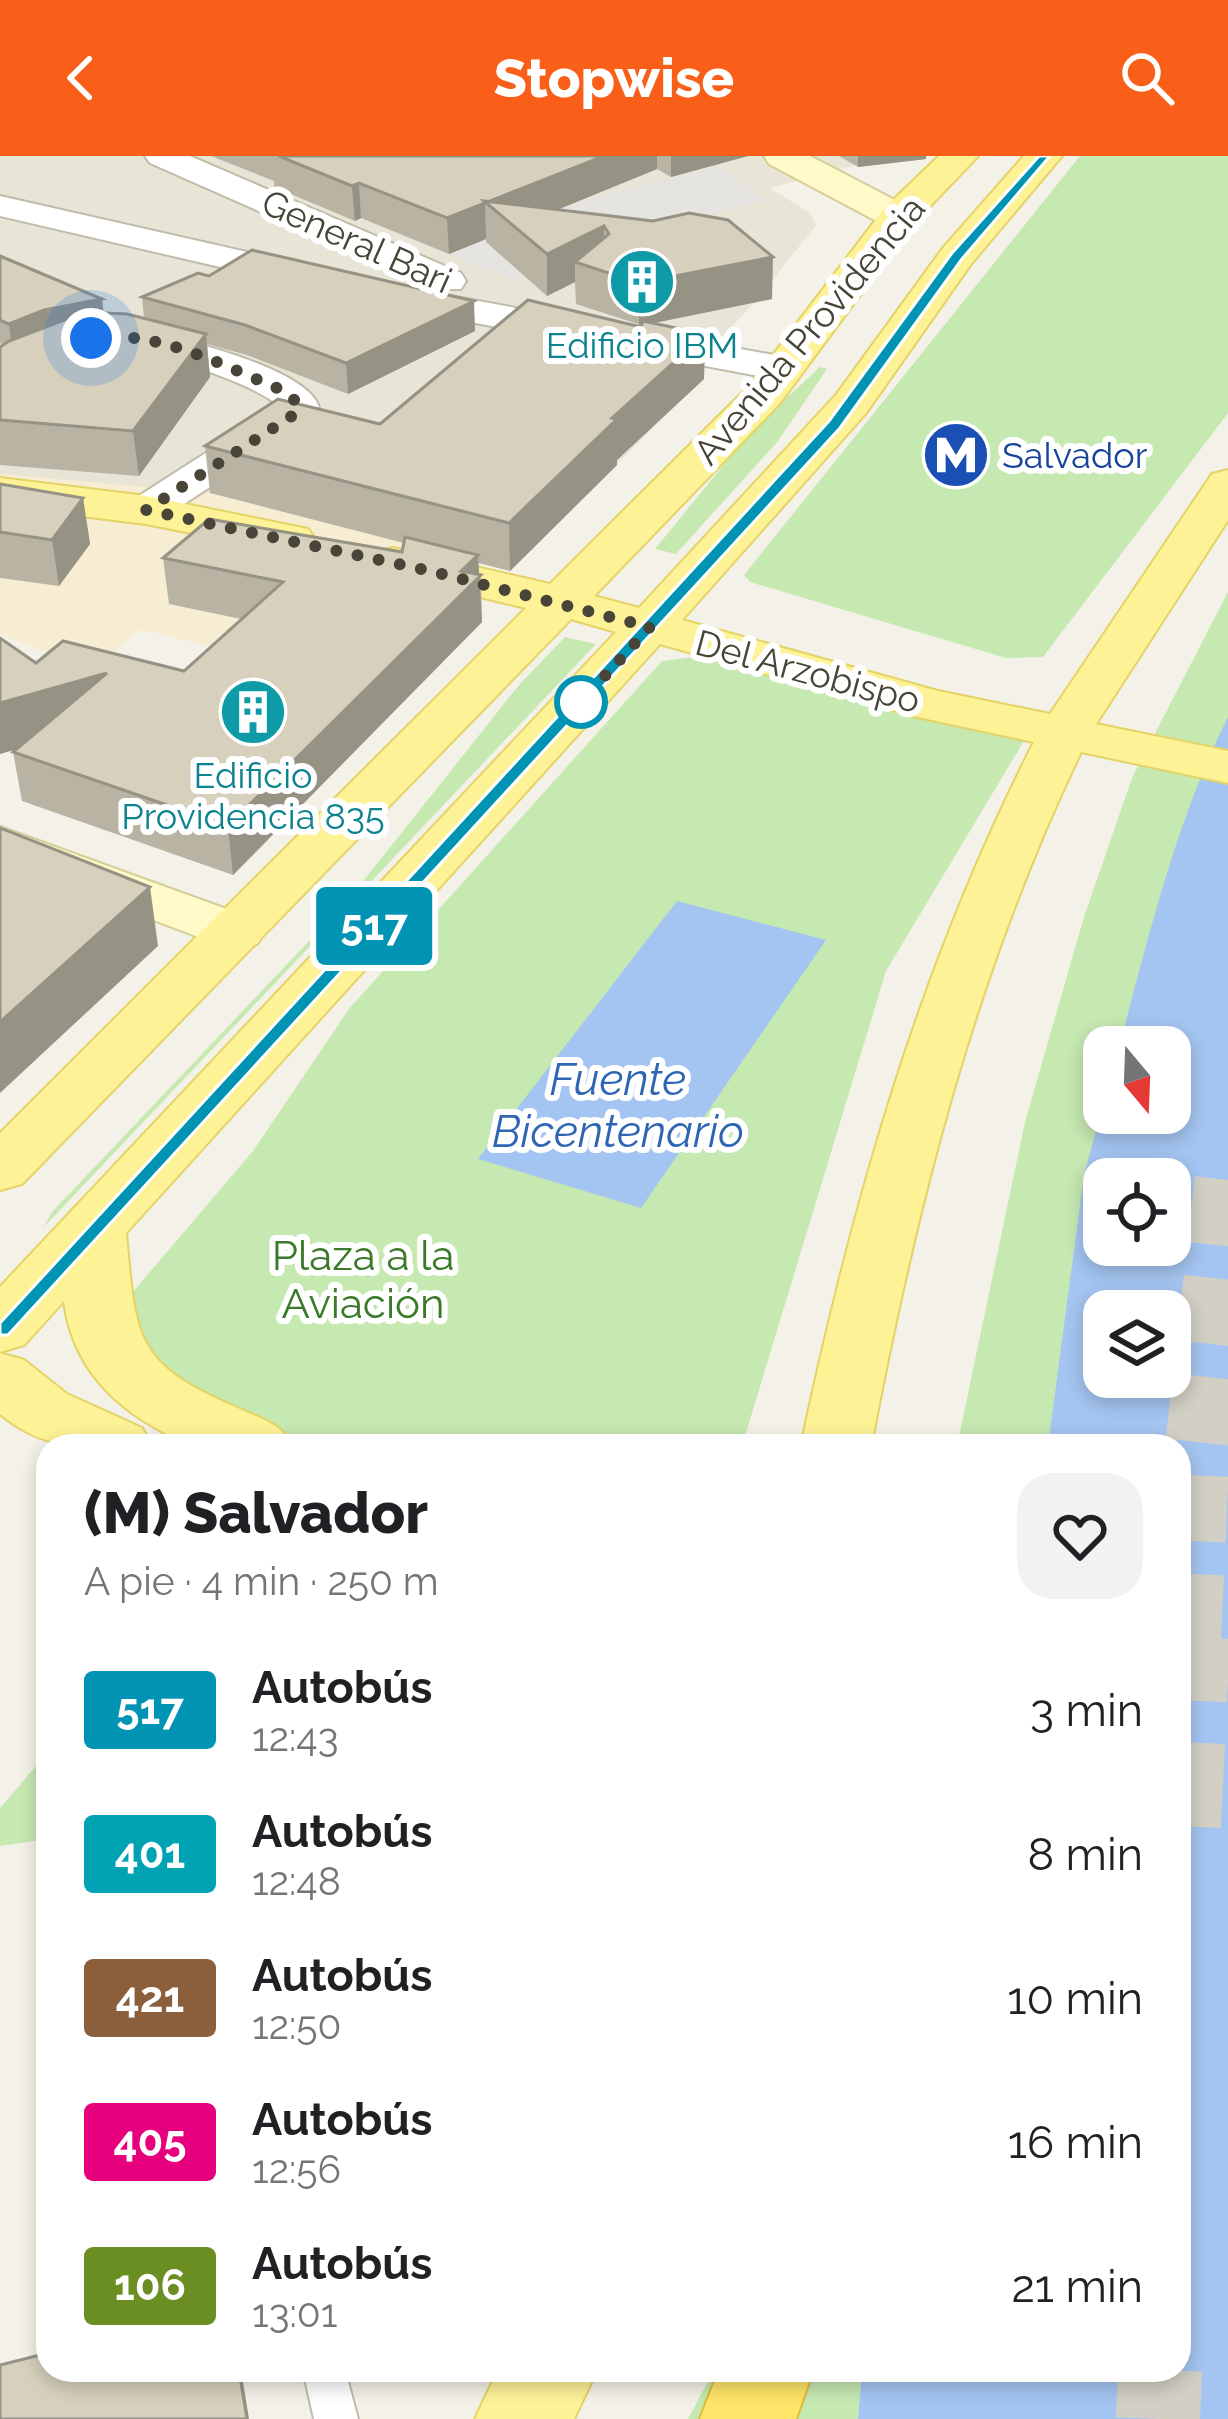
<!DOCTYPE html>
<html lang="es">
<head>
<meta charset="utf-8">
<style>
  body { margin:0; font-family:Raleway,sans-serif; background:#f2f2f2; color:#202124; height:100vh; display:flex; flex-direction:column; font-size:45px; white-space:nowrap }
  * { box-sizing:border-box; margin:0 }
  p { font-size:39px; color:#757577 }
  .icon { flex:none; width:66px; height:66px; fill:none; stroke:currentColor; stroke-width:2; stroke-linecap:round; stroke-linejoin:round }
  .map { position:relative; flex:1; overflow:hidden }
  .details { position:absolute; left:36px; top:1278px; width:1155px; height:948px; display:flex; flex-direction:column; background:#fff; border-radius:36px; box-shadow:0 6px 18px #0003 }
  .details>* { flex:none }
  .badge { padding:0 24px; border-radius:9px; font-size:42px; line-height:78px }
  .needle { width:78px; rotate:161deg }
  .tools { position:absolute; left:1083px; top:870px; display:grid; gap:24px }
  .tools a { display:grid; place-items:center; width:108px; height:108px; border-radius:24px; background:#fff; box-shadow:0 6px 18px #0003; font-size:60px }
  .you { position:absolute; width:60px; height:60px; margin:-30px; border:9px solid #fff; border-radius:50%; background:#1a73e8; box-shadow:0 0 0 18px #1a73e833 }
  .map>.badge { position:absolute; translate:-50% -50%; box-shadow:0 0 0 6px #fff }
  .round { display:grid; place-items:center; flex:none; width:126px; height:126px; border-radius:36px; background:#f2f2f2 }
  .headline { display:flex; align-items:center; justify-content:space-between; height:204px; padding:0 48px }
  h1 { font-size:57px; font-weight:800; line-height:90px }
  ul { padding:0; list-style:none }
  li { display:flex; align-items:center; gap:36px; height:144px; padding:0 48px }
  li div { flex:1 }
  li b { display:block; font-size:45px }
  li em { font-style:normal }
  li .badge { min-width:132px; font-weight:700; text-align:center }
  header { display:flex; justify-content:space-between; align-items:center; height:156px; padding:0 48px; background:#fa5f19; color:#fff; font-size:54px; font-weight:800 }
  .map>svg:first-child { display:block }
  .residential { fill:#e8e5d6 }
  .commercial { fill:#f6edd3 }
  .green { fill:#c6e8b1; fill-rule:evenodd }
  .parking { fill:#e5e4e0 }
  .water { fill:#a4c5f1; fill-rule:evenodd }
  .lines { fill:none; stroke-linecap:round; stroke-linejoin:round }
  .highway-tunnel-far1 { stroke:#d2cfc5; stroke-width:66; stroke-dasharray:66 33; stroke-linecap:butt }
  .highway-tunnel { stroke:#d2cfc5; stroke-width:84; stroke-dasharray:84 42; stroke-linecap:butt }
  .lane-casing { stroke:#c0bcaa; stroke-width:4 }
  .street-casing { stroke:#c0bcaa; stroke-width:4 }
  .secondary-casing { stroke:#d4ce98; stroke-width:4 }
  .primary-casing { stroke:#e4d366; stroke-width:4 }
  .highway-casing { stroke:#debc38; stroke-width:4 }
  .lane { fill:#fff; fill-rule:evenodd }
  .street { fill:#fff; fill-rule:evenodd }
  .secondary { fill:#fffac7; fill-rule:evenodd }
  .primary { fill:#fef297; fill-rule:evenodd }
  .highway { fill:#fee569; fill-rule:evenodd }
  .wall { fill:#b8b3a3 }
  .shaded-wall { fill:#969284 }
  .building { fill:#d6d0bd; stroke:#969284; stroke-width:3 }
  .line { fill:#0093b3; stroke:#fff; stroke-width:3 }
  .walk { stroke:#484437; stroke-width:12; stroke-dasharray:0 21.6 }
  .stop-dot { fill:#fff; stroke:#0093b3; stroke-width:6 }
  .labels { text-anchor:middle; dominant-baseline:central; stroke-width:12; stroke-linejoin:round; paint-order:stroke }
  .far-street-label { font-size:36px; fill:#484437; stroke:#fff }
  .far-culture-label { font-size:36px; fill:#0d838f; stroke:#fff }
  .far-transit-label { font-size:36px; fill:#164399; stroke:#fff; text-anchor:start }
  .park-label { font-size:42px; fill:#3b7a29; stroke:#fff }
  .water-label { font-size:45px; font-style:italic; fill:#2f66b4; stroke:#fff }
</style>
</head>
<body>
<header><svg class="icon" aria-label="back" viewBox="0 0 24 24"><path d="M15 5l-7 7 7 7"/></svg>Stopwise<svg class="icon" aria-label="search" viewBox="0 0 24 24"><circle cx="10" cy="10" r="6"/><path d="M15 15l6 6"/></svg></header>
<div class="map">
<svg width="1228" height="2263" viewBox="0 0 1228 2263">
  <rect width="100%" height="100%" fill="#f4f2e8"/>
  <polygon class="residential" points="0,0 884,0 871,10 855,9 770,32 811,58 816,69 755,146 688,216 698,227 518,407 197,337 0,318"/>
  <polygon class="commercial" points="0,318 210,337 433,388 214,492 141,473 90,515 0,478"/>
  <g class="green">
    <polygon points="1080,0 1228,0 1228,257 1043,501 1006,502 750,426 744,419"/>
    <polygon points="820,211 827,213 778,285 676,398 655,393 752,274"/>
    <path d="M1228,436V2263H860L1179,2214V1290H957L1025,966L1084,761L1132,622ZM1104,891H1170V957H1104ZM1104,1023H1170V1089H1104ZM1104,1155H1170V1221H1104Z"/>
    <polygon points="565,481 596,488 43,1072 52,1056 349,743 519,529"/>
    <polygon points="695,501 1025,583 886,815 742,1290 294,1290 146,1218 126,1144 253,995 349,853 662,505"/>
    <polygon points="48,1596 48,1683 0,1690 0,1652"/>
    <polygon points="714,2214 862,2214 858,2263 688,2263"/>
  </g>
  <polygon class="parking" points="717,11 769,44 665,70 653,62 589,73 517,127 449,98 568,49"/>
  <g class="water">
    <path d="M1228,561V2263H858L862,2214H1179V1290H1048L1084,1019L1104,945V957H1170V891H1119C1149,779 1176,665 1228,561ZM1104,1023H1170V1089H1104ZM1104,1155H1170V1221H1104Z"/>
    <polygon points="677,745 826,784 641,1052 478,1003"/>
  </g>
  <g class="lines">
    <polyline class="highway-tunnel-far1" points="1188,1484 1196,1309 1228,1019"/>
    <g class="highway-tunnel">
      <polyline points="1179,1670 1188,1481"/>
      <polyline points="1158,2263 1160,2214"/>
    </g>
    <defs>
      <polygon id="lane" points="303,2214 345,2214 358,2263 314,2263"/>
      <g id="street">
        <polygon points="145,0 190,0 461,117 466,125 461,133 435,133 150,7"/>
        <polygon points="0,40 401,131 785,201 799,205 804,213 799,221 785,225 401,153 0,60"/>
        <path d="M110,171C152,173 306,209 319,251L306,268L161,363L146,367L131,363L125,354L131,345L279,250C246,222 134,188 90,195C58,201 31,220 0,228V202L48,183Z"/>
      </g>
      <g id="secondary">
        <polygon points="764,0 810,0 912,53 917,61 912,69 884,69 769,8"/>
        <polygon points="0,671 257,764 265,776 257,788 237,793 217,788 0,706"/>
      </g>
      <g id="primary">
        <path d="M939,0H978L912,69L780,247L594,440L639,452L836,239L943,92L1024,0H1062L971,108L866,257L682,464L938,535L1050,558L1212,318L1228,314V364L1096,568L1228,595V627L1081,596C975,817 916,1050 871,1290H801C853,1045 920,810 1034,586L913,560L660,488L126,1077C136,1186 134,1208 242,1254C264,1264 281,1268 293,1290C262,1290 229,1293 198,1290C183,1289 167,1278 154,1271C105,1243 71,1202 64,1145L24,1189L0,1196V1131L616,476L571,463L22,1028L0,1034V977L526,452L376,416L369,406L376,396L393,392L550,428L750,229L884,53Z"/>
        <polygon points="0,322 146,340 308,373 315,383 308,393 292,397 146,368 0,350"/>
        <path d="M0,1197L24,1204L67,1238L142,1272L152,1290C92,1290 49,1299 0,1258Z"/>
        <polygon points="498,2214 597,2214 574,2263 475,2263"/>
      </g>
      <polygon id="highway" points="719,2214 813,2214 796,2263 700,2263"/>
    </defs>
    <use href="#lane" class="lane-casing"/>
    <use href="#street" class="street-casing"/>
    <use href="#secondary" class="secondary-casing"/>
    <use href="#primary" class="primary-casing"/>
    <use href="#highway" class="highway-casing"/>
    <use href="#lane" class="lane"/>
    <use href="#street" class="street"/>
    <use href="#secondary" class="secondary"/>
    <use href="#primary" class="primary"/>
    <use href="#highway" class="highway"/>
  </g>
  <g class="wall">
    <polygon points="211,0 748,0 671,21 657,13 557,54 653,65 772,143 654,167 705,178 704,223 617,304 617,309 510,415 478,407 479,419 481,419 482,466 233,719 22,645 13,596 18,592 36,507 184,515 241,463 169,448 163,402 402,396 404,387 210,337 205,290 380,268 641,169 576,148 575,126 547,140 486,86 486,83 449,98 361,62 355,65 274,31 274,25"/>
    <polygon points="839,0 926,0 926,3 858,11"/>
    <polygon points="0,100 104,157 144,162 142,141 209,120 475,175 348,238 247,199 207,188 210,221 139,320 0,309 0,191 4,189 0,187"/>
    <polygon points="0,328 83,342 90,388 59,430 0,422"/>
  </g>
  <g class="shaded-wall">
    <polygon points="604,0 657,0 657,13 515,71 486,47"/>
    <polygon points="671,0 748,0 671,21"/>
    <polygon points="858,0 926,0 926,3 858,11"/>
    <polygon points="359,27 361,62 355,65 352,30"/>
    <polygon points="485,47 486,83 449,98 447,62"/>
    <polygon points="604,70 604,112 575,106 575,126 547,140 547,98"/>
    <polygon points="773,101 772,143 639,170 639,127"/>
    <polygon points="102,143 105,167 12,192 9,168 44,154"/>
    <polygon points="474,145 475,175 348,238 346,207"/>
    <polygon points="206,178 210,221 139,320 133,275"/>
    <polygon points="705,178 704,223 617,304 617,309 510,415 509,367 612,262"/>
    <polygon points="83,342 90,388 59,430 52,384"/>
    <polygon points="478,399 482,466 233,719 228,670"/>
    <polygon points="107,517 114,565 0,598 0,547"/>
    <polygon points="150,731 158,790 0,937 0,866"/>
    <polygon points="239,2214 241,2214 249,2263 247,2263"/>
  </g>
  <g class="building">
    <polygon points="279,0 604,0 447,62 359,27 352,30"/>
    <polygon points="484,45 653,65 689,57 728,64 773,101 639,127 575,106 609,78 604,70 547,98"/>
    <polygon points="252,94 474,145 346,207 245,169 142,141 198,117 209,120"/>
    <polygon points="0,100 102,143 44,154 9,168 0,164"/>
    <polygon points="528,144 641,171 643,165 705,178 612,262 617,263 509,367 205,290 278,243 380,268"/>
    <polygon points="85,156 127,158 206,178 133,275 0,264 0,191 9,185"/>
    <polygon points="0,328 83,342 52,384 0,376"/>
    <polygon points="209,363 402,396 405,381 478,399 461,415 481,419 228,670 13,596 107,517 0,547 0,482 36,507 63,485 184,515 283,426 163,402"/>
    <polygon points="0,672 150,731 0,866"/>
    <polygon points="48,2197 48,2214 239,2214 247,2263 0,2263 0,2209"/>
  </g>
  <polygon class="line" points="1039,0 1050,0 962,103 840,272 8,1179 0,1179 0,1167 829,265 952,97"/>
  <g class="lines">
    <path class="walk" d="M91,182C158,173 223,210 284,235L299,248L292,260L146,354L426,414L650,471L581,546"/>
  </g>
  <defs>
    <symbol id="building-disc" viewBox="-11 -11 22 22"><circle r="9.5" fill="#0f9aa8" stroke="#fff"/><path d="M-4-6H4V6H1V3H-1V6H-4ZM-2.5-4.3h1.7v1.8h-1.7ZM.8-4.3h1.7v1.8H.8ZM-2.5-1h1.7V.8h-1.7ZM.8-1h1.7V.8H.8Z" fill="#fff"/></symbol>
    <symbol id="metro-disc" viewBox="-11 -11 22 22"><circle r="9.5" fill="#1a4fb4" stroke="#fff"/><path d="M-5.5 5V-5H-3L0 0L3-5H5.5V5H3V-.5L0 4L-3-.5V5Z" fill="#fff"/></symbol>
  </defs>
  <g fill-rule="evenodd">
    <use href="#building-disc" x="604" y="88" width="76" height="76"/>
    <use href="#metro-disc" x="918" y="261" width="76" height="76"/>
    <use href="#building-disc" x="215" y="518" width="76" height="76"/>
  </g>
  <circle class="stop-dot" cx="581" cy="546" r="24"/>
  <g class="labels">
    <g class="far-street-label">
      <text transform="translate(357 85) rotate(24)">General Bari</text>
      <text transform="translate(809 174) rotate(-50)">Avenida Providencia</text>
      <text transform="translate(808 515) rotate(15)">Del Arzobispo</text>
    </g>
    <g class="far-culture-label">
      <text x="642" y="189">Edificio IBM</text>
      <text x="253" y="619">Edificio<tspan x="253" dy="41">Providencia 835</tspan></text>
    </g>
    <g class="far-transit-label">
      <text x="1002" y="299">Salvador</text>
    </g>
    <g class="park-label">
      <text x="363" y="1099">Plaza a la<tspan x="363" dy="48">Aviación</tspan></text>
    </g>
    <g class="water-label">
      <text x="618" y="923">Fuente<tspan x="618" dy="52">Bicentenario</tspan></text>
    </g>
  </g>
</svg>
<div class="tools">
<a><svg class="needle" viewBox="-14 -14 28 28"><path d="M0-13l5 13h-10z" fill="#e53935"/><path d="M0 13l5-13h-10z" fill="#757577"/></svg></a>
<a><svg class="icon" aria-label="locate" viewBox="0 0 24 24"><circle cx="12" cy="12" r="6"/><path d="M12 2v4M12 18v4M2 12h4M18 12h4"/></svg></a>
<a><svg class="icon" aria-label="layers" viewBox="0 0 24 24"><path d="M12 4l9 5-9 5-9-5zM3 14l9 5 9-5"/></svg></a>
</div>
<div class="you" style="left:91px;top:182px"></div>
<b class="badge" style="left:374px;top:770px;background:#0093b3;color:#fff">517</b>
<section class="details">
<div class="headline"><div><h1>(M) Salvador</h1><p>A pie · 4 min · 250 m</p></div><a class="round"><svg class="icon" aria-label="heart" viewBox="0 0 24 24"><path d="M12 20l-8-8c-3-5 5-10 8-4 3-6 11-1 8 4z"/></svg></a></div>
<ul>
<li><span class="badge" style="background:#0093b3;color:#fff">517</span><div><b>Autobús</b><p>12:43</p></div><em>3 min</em></li>
<li><span class="badge" style="background:#00a3b4;color:#fff">401</span><div><b>Autobús</b><p>12:48</p></div><em>8 min</em></li>
<li><span class="badge" style="background:#8b5e3c;color:#fff">421</span><div><b>Autobús</b><p>12:50</p></div><em>10 min</em></li>
<li><span class="badge" style="background:#e6007e;color:#fff">405</span><div><b>Autobús</b><p>12:56</p></div><em>16 min</em></li>
<li><span class="badge" style="background:#6b8e23;color:#fff">106</span><div><b>Autobús</b><p>13:01</p></div><em>21 min</em></li>
</ul>
</section>
</div>
</body>
</html>
